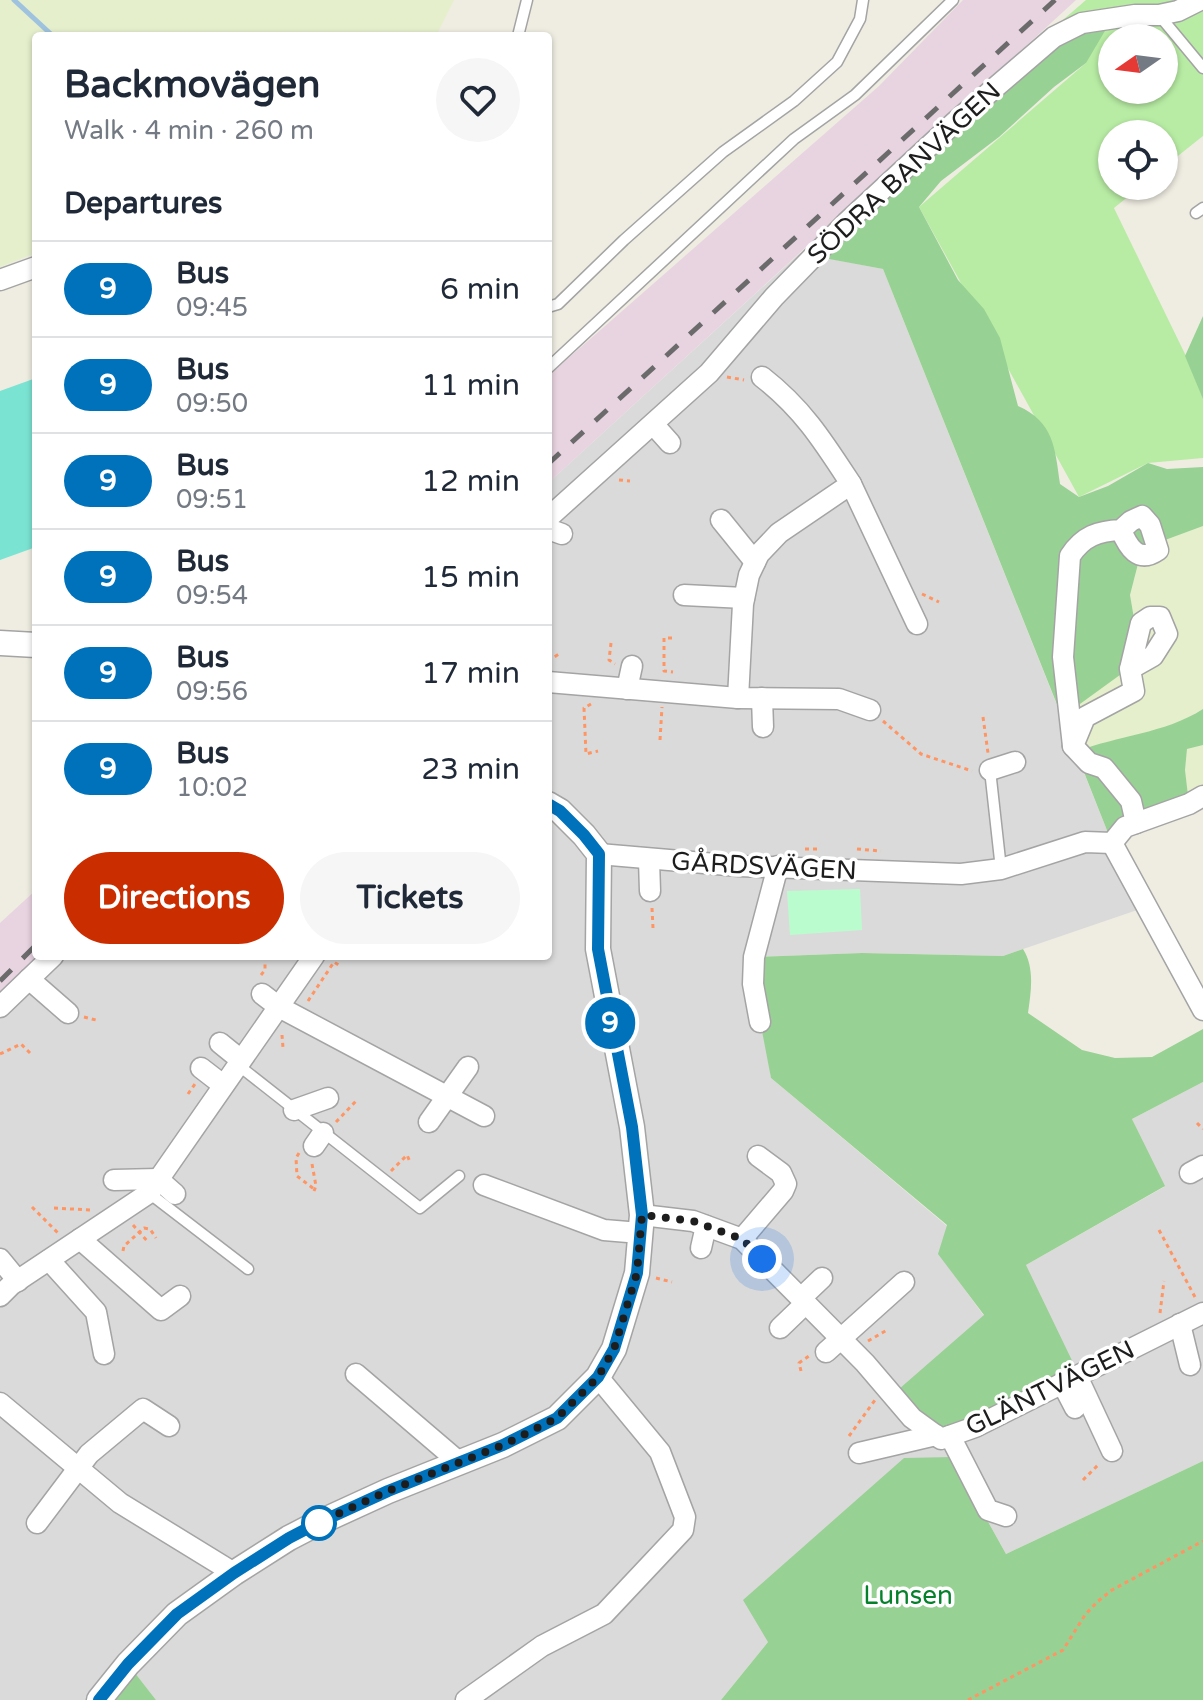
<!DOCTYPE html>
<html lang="en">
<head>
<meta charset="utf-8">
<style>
  body { margin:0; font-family:"Varela Round",sans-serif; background:#f6f6f7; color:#1f2937; height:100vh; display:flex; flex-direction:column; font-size:30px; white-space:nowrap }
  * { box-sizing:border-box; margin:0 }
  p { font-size:26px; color:#747a83 }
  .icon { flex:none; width:44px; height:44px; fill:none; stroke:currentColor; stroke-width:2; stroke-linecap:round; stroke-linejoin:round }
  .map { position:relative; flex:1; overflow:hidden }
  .details { position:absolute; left:32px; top:32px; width:520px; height:928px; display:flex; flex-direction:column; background:#fff; border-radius:8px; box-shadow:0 2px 6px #0004 }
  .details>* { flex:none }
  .badge { padding:0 16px; border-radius:26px; font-size:28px; line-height:52px }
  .needle { width:52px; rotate:256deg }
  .buttons { position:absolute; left:1098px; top:24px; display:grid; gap:16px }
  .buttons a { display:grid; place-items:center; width:80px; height:80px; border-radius:50%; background:#fff; box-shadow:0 2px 6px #0004; font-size:40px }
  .you { position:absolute; width:40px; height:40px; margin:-20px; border:6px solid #fff; border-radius:50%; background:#1a73e8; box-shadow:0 0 0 12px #1a73e833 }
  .map>.badge { position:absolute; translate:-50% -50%; box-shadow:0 0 0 4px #fff }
  h2 { padding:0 32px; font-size:30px; line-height:72px }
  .round { display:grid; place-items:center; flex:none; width:84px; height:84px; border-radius:42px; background:#f6f6f7 }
  .summary { display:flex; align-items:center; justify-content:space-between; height:136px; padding:0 32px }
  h1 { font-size:38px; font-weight:700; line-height:60px }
  .cta { display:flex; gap:16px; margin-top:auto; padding:16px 32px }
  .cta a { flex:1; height:92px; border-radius:48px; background:#ca2d00; color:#fff; font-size:32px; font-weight:700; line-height:92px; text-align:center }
  .cta a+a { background:#f6f6f7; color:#1f2937 }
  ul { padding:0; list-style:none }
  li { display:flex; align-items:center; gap:24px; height:96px; padding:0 32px; border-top:2px solid #e0e1e3 }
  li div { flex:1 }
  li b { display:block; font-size:30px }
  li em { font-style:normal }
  li .badge { min-width:88px; font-weight:700; text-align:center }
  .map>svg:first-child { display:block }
  .residential { fill:#dbdada }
  .industrial { fill:#e8d3e0 }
  .farmland { fill:#e5efcc }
  .grass { fill:#b8eca4; fill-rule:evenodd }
  .forest { fill:#98d194 }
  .park { fill:#bbfccf }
  .pitch { fill:#7be3d2 }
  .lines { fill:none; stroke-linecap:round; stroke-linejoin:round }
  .stream { stroke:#9fc3df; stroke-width:5 }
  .service-casing { stroke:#a4a4a4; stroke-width:13 }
  .minor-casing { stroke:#a4a4a4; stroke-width:23 }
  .tertiary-casing { stroke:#a4a4a4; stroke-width:27 }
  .path { stroke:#ff9563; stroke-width:3; stroke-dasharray:4 4; stroke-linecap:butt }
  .service { stroke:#fff; stroke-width:10 }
  .minor { stroke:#fff; stroke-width:20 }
  .tertiary { stroke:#fff; stroke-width:24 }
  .rail { stroke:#6b6b6b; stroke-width:5; stroke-dasharray:16 16; stroke-linecap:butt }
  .line-casing { stroke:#fff; stroke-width:18 }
  .line { stroke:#0072bc; stroke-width:12 }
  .walk { stroke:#1d1d1d; stroke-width:8; stroke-dasharray:0 14.4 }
  .stop-dot { fill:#fff; stroke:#0072bc; stroke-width:4 }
  .labels { text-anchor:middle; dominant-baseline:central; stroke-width:7; stroke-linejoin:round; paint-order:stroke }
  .street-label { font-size:26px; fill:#1d1d1d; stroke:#fff }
  .park-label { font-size:26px; fill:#05812b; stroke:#fff }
</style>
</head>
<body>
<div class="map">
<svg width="1203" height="1700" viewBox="0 0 1203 1700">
  <rect width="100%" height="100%" fill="#efede2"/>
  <polygon class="residential" points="800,253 883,269 1112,843 1149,906 1003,956 862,953 755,957 771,1078 947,1226 939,1254 984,1316 912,1418 1026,1265 1164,1187 1132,1119 1203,1082 1203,1461 1006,1554 952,1457 768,1642 721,1700 156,1700 128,1664 99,1700 0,1700 0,997 43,956 548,956 548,483"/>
  <g class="industrial">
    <polygon points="963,0 1076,0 548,483 548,376 879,86"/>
    <polygon points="36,890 36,956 43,956 0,997 0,923"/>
  </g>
  <g class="farmland">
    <polygon points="0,0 454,0 436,36 36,36 36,253 0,267"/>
    <polygon points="1203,526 1203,709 1172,726 1076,752 1062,717 1137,636 1130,595 1139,560 1157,543"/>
    <polygon points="1203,745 1203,796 1189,804 1185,770 1187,749"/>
  </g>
  <path class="grass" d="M1086,0H1203V136L1164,167V134H1112V186H1141L1114,208L1203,391V458L1148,463L1079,497L919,207L1086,63L1057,25ZM1112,38H1164V90H1112Z"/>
  <g class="forest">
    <path d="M1112,19L1086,63L1054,87L999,137L941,181L919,207L958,280L984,309L1000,338L1018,406C1054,422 1055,448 1060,484L1079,497L1108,486L1148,463L1167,469L1203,467V526L1157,543L1139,560L1130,595L1137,636L1124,672L1062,717L883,269L813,256L1054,37Z"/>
    <polygon points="1203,316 1203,399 1185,356"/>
    <path d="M1203,709V745L1187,749L1185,770L1189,804L1112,843L1076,752C1118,735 1164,734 1203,709Z"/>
    <path d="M1023,949C1035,968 1031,992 1028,1013L1082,1050L1115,1058L1152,1057L1203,1029V1082L1132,1119L1165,1186L1026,1265L1079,1375L941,1439L891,1396L984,1315L938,1254L947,1225L771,1078L753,984L754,957L862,953L1003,956Z"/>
    <polygon points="952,1457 1006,1554 1203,1461 1203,1700 721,1700 768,1642 743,1600 904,1458"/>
    <polygon points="128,1664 156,1700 99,1700"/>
  </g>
  <polygon class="park" points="860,889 862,930 790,935 787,891"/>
  <polygon class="pitch" points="36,378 36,547 0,560 0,391"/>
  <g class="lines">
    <polyline class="stream" points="14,0 53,36"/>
    <defs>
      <g id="service">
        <polyline points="1159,15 1203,68"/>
        <polyline points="518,36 527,0"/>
        <polyline points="1196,213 1203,208"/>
        <polyline points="548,307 558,304 624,240 723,152 794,101 837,62 860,19 863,0"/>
        <polyline points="548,368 794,139 855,95 953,0"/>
        <polyline points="990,770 1001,869"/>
        <polyline points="238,1065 420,1208 459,1176"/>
        <polyline points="149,1193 248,1269"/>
      </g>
      <g id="minor">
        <polyline points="0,280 36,267"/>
        <polyline points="653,424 670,443"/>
        <polyline points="851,484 917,624"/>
        <polyline points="548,518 709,373 774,297 847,222 955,122 1054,37 1082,23 1135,15 1159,15 1178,11 1200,0"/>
        <polyline points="721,520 755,562"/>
        <polyline points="548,529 562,534"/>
        <polyline points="684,595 744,598"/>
        <polyline points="1130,669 1141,623 1150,617 1160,617 1167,634 1153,656 1130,669 1134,691 1085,717 1073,746 1089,763 1104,768 1131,801 1136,823"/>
        <polyline points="548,682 738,698 839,699 870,710"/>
        <polyline points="627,689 632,666"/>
        <path d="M738,698L743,604L749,575L759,554L779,533L851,484C823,441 803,409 762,377"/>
        <polyline points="762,698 763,727"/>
        <path d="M1073,746L1063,657L1070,556C1083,536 1098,531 1121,530C1128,547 1138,564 1158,550L1150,525L1142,516L1131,521L1121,530"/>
        <polyline points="990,770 1015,762"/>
        <polyline points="1112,843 1203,1010"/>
        <polyline points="1112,843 1125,827 1189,804 1203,796"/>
        <polyline points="599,854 739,866 961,874 1001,869 1085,842 1112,843"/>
        <polyline points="649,860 650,891"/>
        <polyline points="29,979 68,1013"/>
        <polyline points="262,994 279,1007 484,1116"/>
        <polyline points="0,1007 53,956"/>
        <polyline points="760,1022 753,984 754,957 778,866"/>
        <polyline points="220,1043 241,1060"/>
        <polyline points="201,1068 223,1085"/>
        <polyline points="294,1110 328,1098"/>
        <polyline points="429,1122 468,1067"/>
        <polyline points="314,1146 323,1133"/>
        <polyline points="1190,1173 1203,1166"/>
        <polyline points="114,1180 158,1179 175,1194"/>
        <polyline points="484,1185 604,1230 640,1233"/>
        <polyline points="642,1215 693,1221 742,1239 865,1363 912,1418 941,1439 975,1427 1203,1313"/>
        <polyline points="80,1239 161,1310 180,1296"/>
        <polyline points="742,1239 783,1191 786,1184 781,1173 758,1156"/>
        <polyline points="701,1248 706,1226"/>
        <polyline points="0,1259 18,1281"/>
        <polyline points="49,1260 96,1312 104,1354"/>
        <polyline points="0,1296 11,1285 149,1193 314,956"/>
        <polyline points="801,1298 822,1278"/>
        <polyline points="1180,1324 1190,1365"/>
        <polyline points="780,1328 806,1303"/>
        <polyline points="826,1352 904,1282"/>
        <polyline points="356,1374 459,1462"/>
        <polyline points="1077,1376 1112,1451"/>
        <polyline points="1062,1383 1075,1408"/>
        <polyline points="0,1403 120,1503 234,1573"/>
        <polyline points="950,1436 988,1510 1006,1516"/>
        <polyline points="859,1453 936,1435"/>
        <polyline points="37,1523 89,1454 143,1409 169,1426"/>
        <polyline points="466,1700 542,1646 604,1614 683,1530 685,1517 660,1452 598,1377"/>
      </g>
      <g id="tertiary">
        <polyline points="0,643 36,645"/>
        <polyline points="99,1700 128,1664 177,1614 234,1573 289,1538 316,1524 388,1491 503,1445 557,1418 598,1377 614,1349 637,1273 642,1215 632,1127 598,949 599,854 584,835 560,811 548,804"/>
      </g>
    </defs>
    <use href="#service" class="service-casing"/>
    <use href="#minor" class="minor-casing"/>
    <use href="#tertiary" class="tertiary-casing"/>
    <g class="path">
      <polyline points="727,377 744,380"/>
      <polyline points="619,480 630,481"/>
      <polyline points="922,594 939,602"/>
      <polyline points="672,638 664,638 664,671 673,672"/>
      <polyline points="611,643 609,660 615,664"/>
      <polyline points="548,661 559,654"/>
      <polyline points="591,704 584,708 586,754 598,751"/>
      <polyline points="983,717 988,753"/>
      <polyline points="883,721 921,754 972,771"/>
      <polyline points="660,740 662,707"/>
      <polyline points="805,849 817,849"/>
      <polyline points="857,849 881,851"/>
      <polyline points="652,908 653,928"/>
      <polyline points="139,956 140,957"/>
      <polyline points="261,975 265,970 265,962"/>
      <polyline points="308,1001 334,962 340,966"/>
      <polyline points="84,1017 96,1020"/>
      <polyline points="282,1035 283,1048"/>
      <polyline points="0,1054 21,1044 31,1054"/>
      <polyline points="188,1094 195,1084"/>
      <polyline points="336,1122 357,1100"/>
      <polyline points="1197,1123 1203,1129"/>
      <polyline points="299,1153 296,1158 297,1176 314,1189"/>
      <polyline points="312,1164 316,1186 314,1191"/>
      <polyline points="391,1171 407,1155 410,1162"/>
      <polyline points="32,1207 59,1234"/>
      <polyline points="54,1208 90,1210"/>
      <polyline points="133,1225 149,1243"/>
      <polyline points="1159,1230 1195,1297"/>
      <polyline points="123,1251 124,1246 144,1228 150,1229 156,1238"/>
      <polyline points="656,1278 672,1282"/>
      <polyline points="1160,1313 1164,1281"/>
      <polyline points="868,1341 887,1330"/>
      <polyline points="801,1371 799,1363 809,1356"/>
      <polyline points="849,1436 875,1400"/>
      <polyline points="1083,1480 1100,1463"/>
      <polyline points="968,1700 1063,1650 1085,1615 1097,1602 1112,1590 1203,1541"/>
    </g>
    <use href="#service" class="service"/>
    <use href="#minor" class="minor"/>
    <use href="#tertiary" class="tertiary"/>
    <g class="rail">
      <polyline points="548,464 1055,0"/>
      <polyline points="0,981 36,945"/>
    </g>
  </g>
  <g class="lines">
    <defs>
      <polyline id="line" points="99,1700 128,1664 177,1614 234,1573 289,1538 316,1524 388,1491 503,1445 557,1418 598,1377 614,1349 637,1273 642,1215 632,1127 598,949 599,854 584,835 560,811 548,804"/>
    </defs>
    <use href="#line" class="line-casing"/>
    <use href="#line" class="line"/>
    <polyline class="walk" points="319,1523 316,1524 388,1491 503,1445 557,1418 598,1377 614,1349 637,1273 642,1215 693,1221 742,1239 762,1259"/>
  </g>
  <circle class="stop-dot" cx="319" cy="1523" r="16"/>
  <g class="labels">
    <g class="street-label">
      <text transform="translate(904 173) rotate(-43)">SÖDRA BANVÄGEN</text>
      <text transform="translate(764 866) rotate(3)">GÅRDSVÄGEN</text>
      <text transform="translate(1050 1388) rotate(-26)">GLÄNTVÄGEN</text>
    </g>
    <g class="park-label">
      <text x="908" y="1595">Lunsen</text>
    </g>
  </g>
</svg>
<div class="buttons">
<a><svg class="needle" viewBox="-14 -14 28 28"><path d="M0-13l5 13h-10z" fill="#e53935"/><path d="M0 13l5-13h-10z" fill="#747a83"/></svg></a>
<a><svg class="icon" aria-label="locate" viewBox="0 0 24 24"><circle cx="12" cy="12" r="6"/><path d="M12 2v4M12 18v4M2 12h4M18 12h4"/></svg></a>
</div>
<div class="you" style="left:762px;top:1259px"></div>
<b class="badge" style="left:610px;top:1023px;background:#0072bc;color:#fff">9</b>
<section class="details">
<div class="summary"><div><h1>Backmovägen</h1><p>Walk · 4 min · 260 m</p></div><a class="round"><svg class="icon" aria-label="heart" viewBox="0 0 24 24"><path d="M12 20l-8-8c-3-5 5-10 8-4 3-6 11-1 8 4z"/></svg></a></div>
<h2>Departures</h2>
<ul>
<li><span class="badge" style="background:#0072bc;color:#fff">9</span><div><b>Bus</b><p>09:45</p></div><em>6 min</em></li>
<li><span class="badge" style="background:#0072bc;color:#fff">9</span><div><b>Bus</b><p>09:50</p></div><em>11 min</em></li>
<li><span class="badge" style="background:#0072bc;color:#fff">9</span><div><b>Bus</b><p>09:51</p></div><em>12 min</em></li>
<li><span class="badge" style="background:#0072bc;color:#fff">9</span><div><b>Bus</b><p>09:54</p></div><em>15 min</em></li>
<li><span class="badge" style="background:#0072bc;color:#fff">9</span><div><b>Bus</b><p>09:56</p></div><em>17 min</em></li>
<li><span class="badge" style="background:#0072bc;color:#fff">9</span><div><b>Bus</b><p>10:02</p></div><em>23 min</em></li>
</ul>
<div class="cta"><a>Directions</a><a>Tickets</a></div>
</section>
</div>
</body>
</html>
